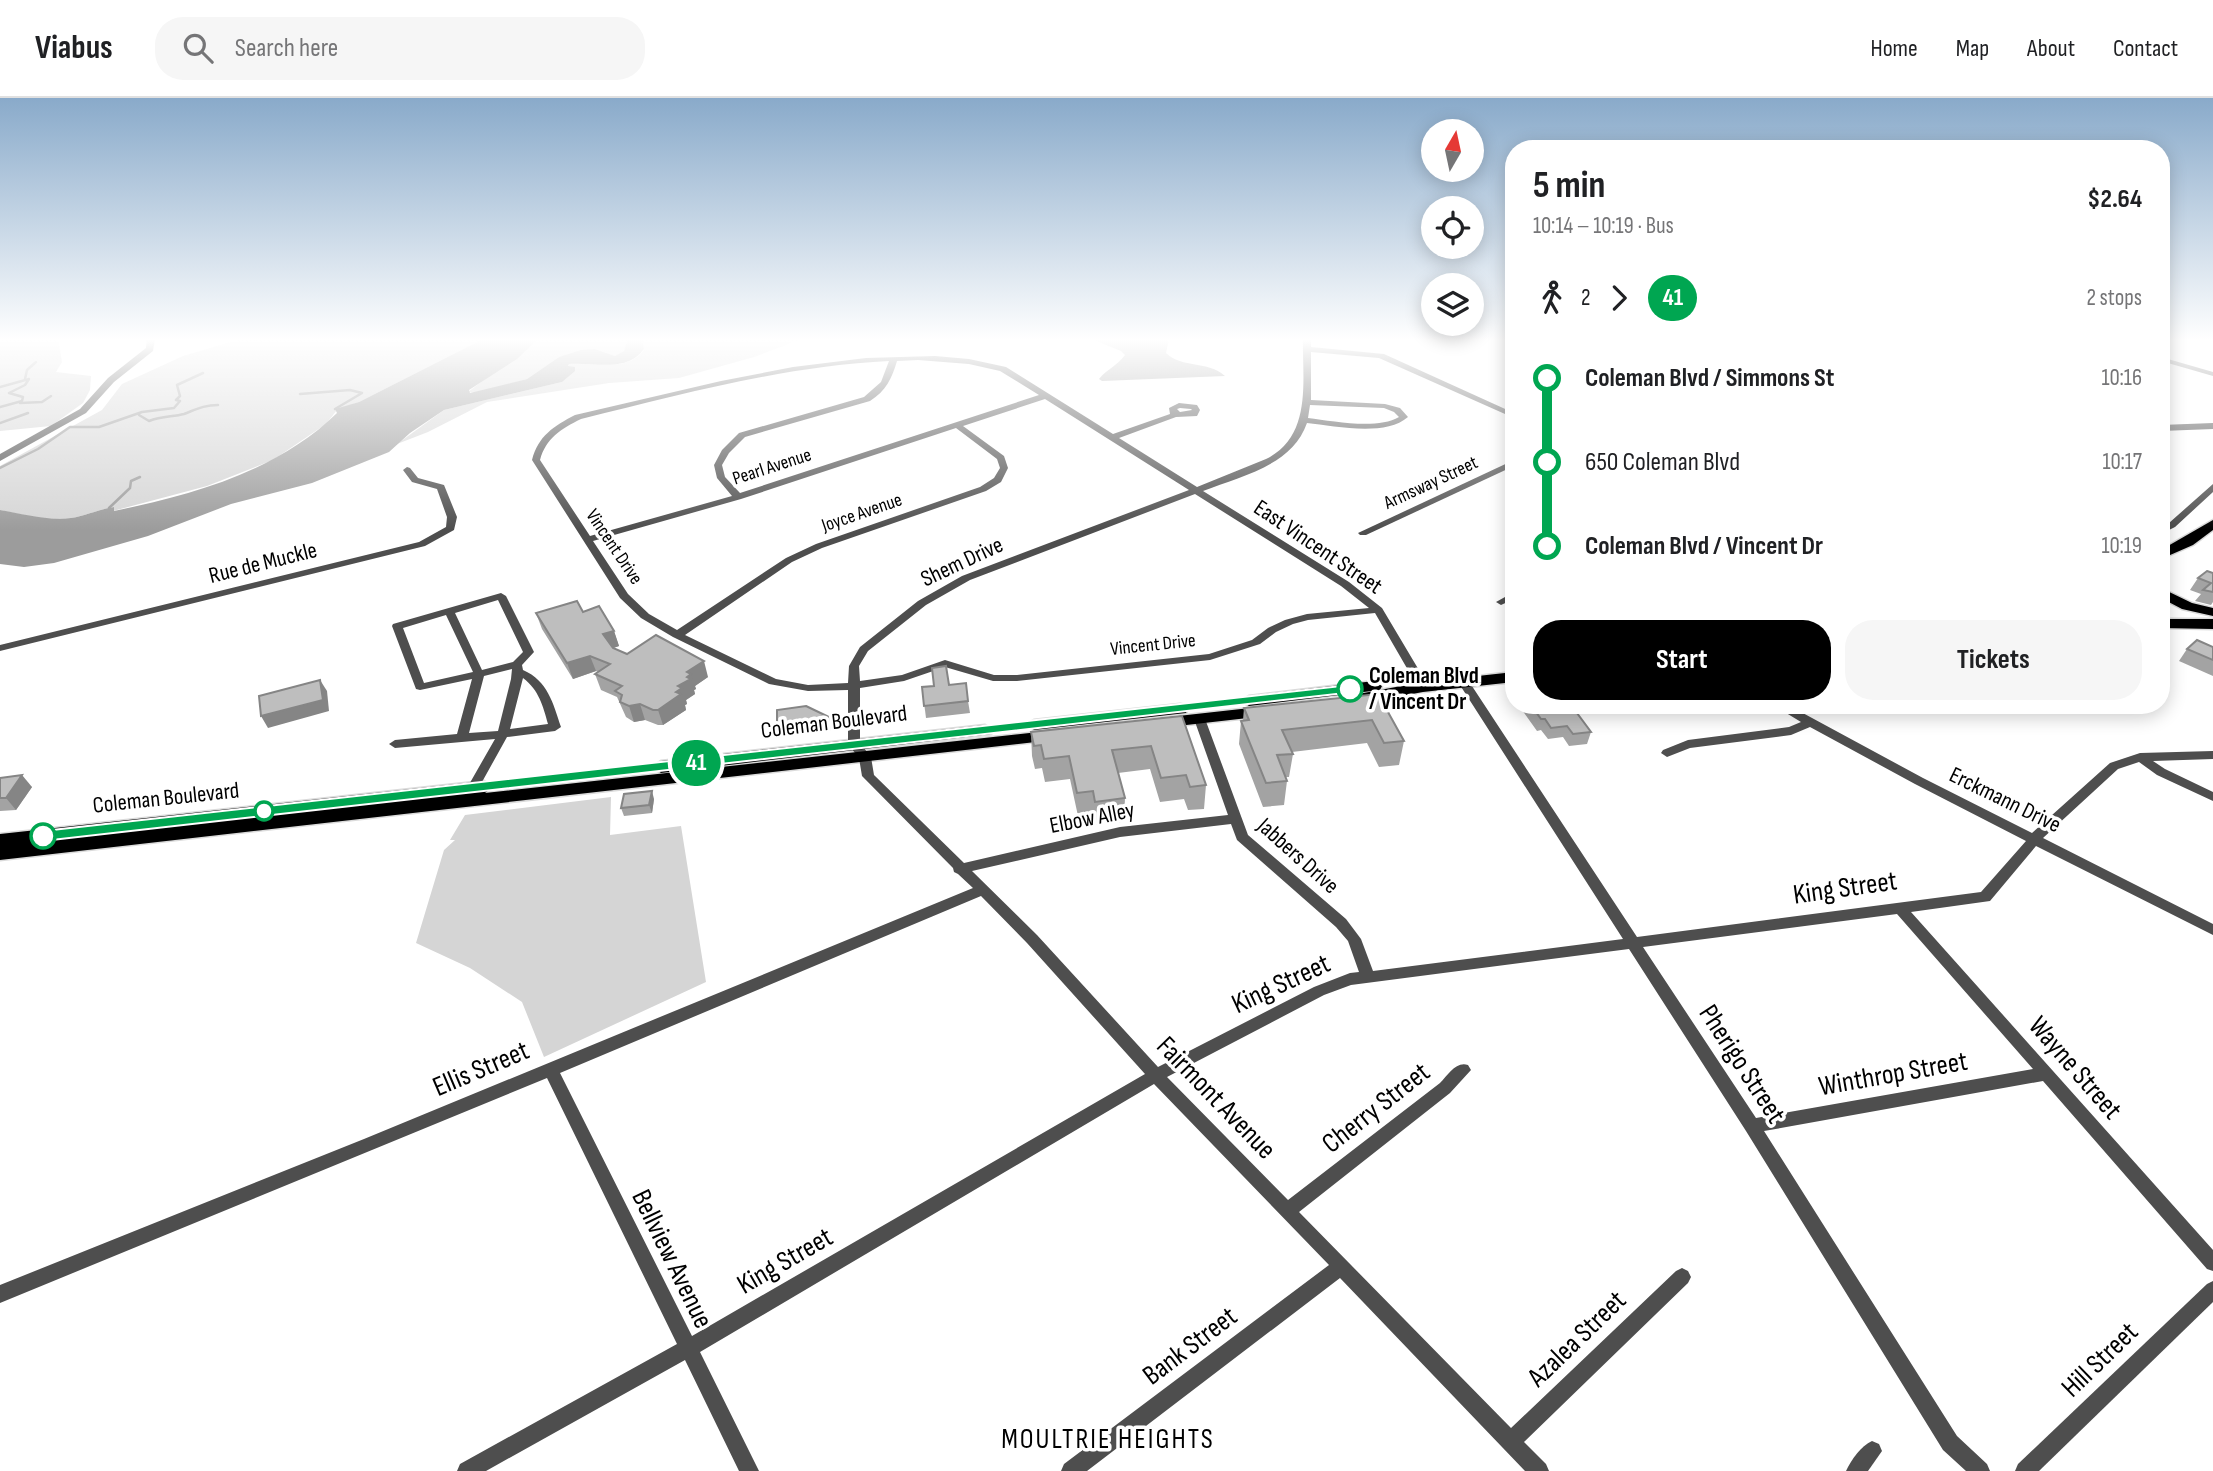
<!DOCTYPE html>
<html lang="en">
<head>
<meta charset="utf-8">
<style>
  body { margin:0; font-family:"Sofia Sans Condensed",sans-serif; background:#f6f6f6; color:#202124; height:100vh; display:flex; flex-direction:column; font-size:26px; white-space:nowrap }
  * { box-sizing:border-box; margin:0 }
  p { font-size:23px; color:#757577 }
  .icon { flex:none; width:38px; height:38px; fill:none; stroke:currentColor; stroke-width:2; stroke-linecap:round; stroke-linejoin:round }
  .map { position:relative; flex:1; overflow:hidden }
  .drawer { position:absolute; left:1505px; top:42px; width:665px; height:574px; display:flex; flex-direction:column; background:#fff; border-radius:28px; box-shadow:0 4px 18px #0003 }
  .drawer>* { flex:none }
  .badge { padding:0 14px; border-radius:23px; font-size:24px; line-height:46px }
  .needle { width:46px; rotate:9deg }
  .fabs { position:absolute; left:1421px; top:21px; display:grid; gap:14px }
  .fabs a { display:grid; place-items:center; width:63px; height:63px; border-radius:50%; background:#fff; box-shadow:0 4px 18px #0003; font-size:35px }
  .map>.badge { position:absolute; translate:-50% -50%; box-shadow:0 0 0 4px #fff }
  .legs { display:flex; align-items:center; gap:10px; height:77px; padding:0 28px; font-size:23px }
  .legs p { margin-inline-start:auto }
  .head { display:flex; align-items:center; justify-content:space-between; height:119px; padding:0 28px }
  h1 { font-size:38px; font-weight:700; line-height:52px }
  .action { display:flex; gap:14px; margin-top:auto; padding:14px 28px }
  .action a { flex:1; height:80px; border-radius:28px; background:#000; color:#fff; font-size:28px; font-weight:700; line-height:80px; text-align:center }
  .action a+a { background:#f6f6f6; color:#202124 }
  ul { padding:0 28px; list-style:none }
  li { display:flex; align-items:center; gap:24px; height:84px; font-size:26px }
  li i { display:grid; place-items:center; width:10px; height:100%; margin:0 9px; background:currentColor }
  li i::after { content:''; width:18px; height:18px; margin:-9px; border:5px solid; border-radius:50%; background:#fff }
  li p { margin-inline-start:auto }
  li:first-child i { background:linear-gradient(#0000 50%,currentColor 0) }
  li:last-child i { background:linear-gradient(currentColor 50%,#0000 0) }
  header { display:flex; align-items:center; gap:42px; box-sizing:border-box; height:98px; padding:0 35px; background:#fff; border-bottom:2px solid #e0e0e0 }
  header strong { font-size:33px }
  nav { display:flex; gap:38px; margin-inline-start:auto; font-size:24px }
  .search { width:490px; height:63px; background:#f6f6f6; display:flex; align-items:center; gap:18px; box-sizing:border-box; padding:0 24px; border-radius:28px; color:#757577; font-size:26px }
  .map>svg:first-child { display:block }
  .green { fill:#d5d5d5 }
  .water { fill:#9c9c9c }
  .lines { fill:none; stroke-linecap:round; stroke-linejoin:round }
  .stream { stroke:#9c9c9c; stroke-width:2.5 }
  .primary-casing { stroke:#dbdbdb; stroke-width:3 }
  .street { fill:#4e4e4e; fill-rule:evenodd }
  .primary { fill:#000; fill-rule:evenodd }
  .wall { fill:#a3a3a3 }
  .shaded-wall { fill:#858585 }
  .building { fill:#bebebe; stroke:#858585; stroke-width:2 }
  .line-1 { fill:#00a651; stroke:#fff; stroke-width:2 }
  .stop-1-dot { fill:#fff; stroke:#00a651; stroke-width:3.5 }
  .labels { text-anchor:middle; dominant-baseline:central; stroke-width:7; stroke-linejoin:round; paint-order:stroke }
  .far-street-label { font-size:19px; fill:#000; stroke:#fff }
  .street-label { font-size:23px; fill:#000; stroke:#fff }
  .stop-label { font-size:23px; font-weight:bold; fill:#000; stroke:#fff; text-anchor:start }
  .near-street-label { font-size:28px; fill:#000; stroke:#fff }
  .near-neighbourhood-label { font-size:28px; letter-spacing:2px; fill:#000; stroke:#fff }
</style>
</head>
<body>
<header>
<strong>Viabus</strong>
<div class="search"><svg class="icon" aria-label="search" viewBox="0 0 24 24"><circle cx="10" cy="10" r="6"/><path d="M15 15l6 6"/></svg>Search here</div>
<nav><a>Home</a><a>Map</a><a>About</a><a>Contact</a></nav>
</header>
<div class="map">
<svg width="2213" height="1373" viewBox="0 0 2213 1373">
  <rect width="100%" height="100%" fill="#fff"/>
  <g class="green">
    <polygon points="0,240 58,240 62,264 56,274 91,278 90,292 83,305 51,328 0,333"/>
    <path d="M244,240H485L359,304L337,312L326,326L273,362L207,388L113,413L114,409C99,411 86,418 71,420C47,423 23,417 0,412V368L102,312L122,286L183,258Z"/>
    <polygon points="539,240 628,240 624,254 615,258 595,251 559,259 527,281 477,295 468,294"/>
    <path d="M642,240H804L754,259L679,280L609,285L487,304L428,334L397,346L444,312L562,284L569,266C593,264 627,275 644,252Z"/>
    <polygon points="611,699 610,737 681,728 706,884 544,959 522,904 470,870 416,845 444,752 455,742 450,742 465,717"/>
  </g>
  <g class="water">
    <path d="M485,240H539L517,261L469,292L470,295L527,281L559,259L581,252L595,251L615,258L624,253L628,240H642L644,251C627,275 594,264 569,266L568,268L575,269V273L562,284L444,312L410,335L389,354L312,385L231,406L148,438L54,465L24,469L0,466V412C23,416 48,423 71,420C86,418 99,411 114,409V413C192,397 278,373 337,315L335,311L359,304Z"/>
    <path d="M1089,240H1169L1166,255C1183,271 1207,262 1225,278L1102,283L1099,281C1107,271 1117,268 1125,257L1121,253Z"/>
  </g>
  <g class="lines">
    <g class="stream">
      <polyline points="25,281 27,272 36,264"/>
      <polyline points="0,289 29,281 25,287 9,295 23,299 22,303 0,309"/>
      <polyline points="300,296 350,292 362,295 335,311"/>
      <polyline points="20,305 42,304 51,298"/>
      <path d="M139,317L149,323C162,318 173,319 184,316C197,311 204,307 218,307"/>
      <polyline points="0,325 28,315"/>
      <polyline points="0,370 38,351 70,329 99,329 142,314 174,310 180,303 176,302 180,298 177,287 203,275"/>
      <polyline points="109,410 130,390 131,383 140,379"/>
    </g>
    <defs>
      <g id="primary">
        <polygon points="2213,422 2213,432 2193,447 2161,461 2161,452"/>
        <polygon points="2161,490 2192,505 2213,510 2213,518 2182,511 2161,500"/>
        <polygon points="2161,521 2213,521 2213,531 2161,530"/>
        <polygon points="1514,574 1514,584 1423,594 1358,606 1350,601 1358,596 1423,584"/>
        <polygon points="1374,583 1382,588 1380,592 1249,608 1241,603 1249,598"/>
        <polygon points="1180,606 1186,607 1188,611 1186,615 1034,632 1026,627 1034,622"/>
        <polygon points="1268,608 1274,609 1276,613 1274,617 1160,630 1152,625 1160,620"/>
        <polygon points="985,627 993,632 991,636 661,675 652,669 661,663"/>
        <polygon points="1056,632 1062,633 1064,637 1062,641 0,762 0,736 484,683 493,689 485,695"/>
      </g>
    </defs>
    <use href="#primary" class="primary-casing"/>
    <g class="street">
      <polygon points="147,240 155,240 153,253 114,284 86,315 0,363 0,356 80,311 108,280 146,250"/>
      <path d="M1303,240H1311V249L1384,256L1514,315V320L1379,260L1311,254V302L1385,306L1400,310L1408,319C1385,339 1335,328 1307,325C1292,368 1241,378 1203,393L1349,484L1382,510L1429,589L1427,591H1419L1375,515L1308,522L1293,526L1276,534L1260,546L1210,562L1017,583H993L945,569L904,583L860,590V645L871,659L874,677L964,765L1120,729L1228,717L1194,621L1196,618H1204L1248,737L1346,821L1361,841L1373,873L1623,841L1458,584L1460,582H1468L1637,839L1981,794L2026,743L1915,686L1810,629L1791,637L1690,650L1667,659L1661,655L1663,652L1688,642L1789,629L1801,624L1773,607H1788L1923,680L2032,735L2110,665L2140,655L2213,653V661L2153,663L2165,671L2213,694V703L2157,677L2139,664L2118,671L2043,740L2213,826V837L2036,748L1990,803L1911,814L2213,1152V1173L2207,1171L2043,983L1764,1033L1957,1338L1987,1366L1990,1373H1966L1943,1352L1746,1033L1629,851L1351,887L1324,897L1167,979L1288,1102L1440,985C1448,977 1456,963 1468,967L1471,972L1450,995L1299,1114L1511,1330L1676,1173L1682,1170L1688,1173L1691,1179L1688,1185L1524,1344L1546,1366L1549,1373H1525L1340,1180L1087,1373H1061L1064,1366L1329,1167L1154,986L700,1254L759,1373H739L685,1262L486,1373H457L460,1366L677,1246L547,980L0,1205V1187L364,1041L973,790L958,776L954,774L953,770L862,678L859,660L848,646V592L808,593L769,586L673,539L641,520L620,500L532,362C538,338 554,328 575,317L721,283L793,269L866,260L935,258L969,261L1006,269L1113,336L1170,316L1169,310L1179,305L1197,307L1200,312L1197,318L1176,319L1119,340L1197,389L1266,361C1313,338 1302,282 1303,240ZM918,262L969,266L1000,273L1039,297L740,395L725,379L722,367L729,355L745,339L870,303C886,293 892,280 897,263ZM889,263L881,284L864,299L739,335L722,352L714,367L717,380L732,398L590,438L540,362C546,340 561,331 581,321C682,296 785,268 889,263ZM1045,301L1189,392L962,478L918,503L860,549L849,568L848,585L808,587L776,581L685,537L792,464L822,450L986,393L1001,384L1008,370L1004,358L963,328ZM1310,307L1384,310L1394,314L1399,319C1377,332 1333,323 1308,320ZM1180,310L1191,311L1192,312L1180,314L1177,311ZM956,330L997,361L1000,370L994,380L980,389L816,446L786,460L677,532L649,516L628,496L593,443L741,401ZM1195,396L1341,488L1369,510L1307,516L1285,522L1268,530L1252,542L1209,556L1017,577H994L945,562L902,577L860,583L859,568L868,553L926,507L970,482ZM1231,726L1237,742L1336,829L1348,843L1359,874L1350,875L1314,889L1158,969L1037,837L972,773L1120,739ZM981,798L1027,845L1145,976L692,1238L560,975ZM1897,816L2033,971L1756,1020L1643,849Z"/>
      <polygon points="2161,259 2213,274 2213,278 2161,263"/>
      <polygon points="2213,325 2213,331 2161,333 2161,327"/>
      <polygon points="1514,362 1514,368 1366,437 1360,437 1358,435"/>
      <polygon points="407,369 410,370 418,380 444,387 457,419 454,432 425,448 0,553 0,547 419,444 446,429 447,419 437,391 412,384 403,372"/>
      <polygon points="2213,386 2213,394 2175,429 2161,436 2161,429 2169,425"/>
      <polygon points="1514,494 1514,501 1501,507 1496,504"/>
      <path d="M501,495L506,498L534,554L522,567L523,572C548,583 553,605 561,629L555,633L507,639L477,693L473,694L467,690L495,641L395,650L389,646L395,642L457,636L472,581L420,592L416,591L392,528L393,526ZM498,502L523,554L513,564L482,572L455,515ZM446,517L473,574L424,585L403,530ZM512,571L511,581L498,633L469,635L484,578ZM523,580C539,592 543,608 548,626L510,631Z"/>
      <polygon points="2213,1183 2213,1204 2039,1373 2015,1373 2018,1366 2207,1186"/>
      <path d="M1872,1343L1879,1346L1882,1353L1868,1373H1846C1851,1362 1861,1348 1872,1343Z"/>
    </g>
    <use href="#primary" class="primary"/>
  </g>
  <g class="wall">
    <polygon points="2213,475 2213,504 2211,507 2195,503 2201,496 2190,492 2198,480"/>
    <polygon points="583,514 614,533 619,548 613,550 627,556 708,579 695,588 696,591 694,592 695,596 686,602 687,606 685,607 686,612 663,627 658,627 645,622 634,624 626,619 617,599 601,592 595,576 598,574 596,573 573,581 542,531 536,515"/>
    <polygon points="2213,549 2213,578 2179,563 2187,551"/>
    <polygon points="949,587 968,603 970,615 926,620 922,589"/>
    <polygon points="1378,596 1404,643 1399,667 1379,669 1367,645 1292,654 1293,656 1289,679 1286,679 1287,683 1284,707 1263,709 1239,646 1241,623 1243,622 1244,610"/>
    <polygon points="1524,607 1571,607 1591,634 1587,646 1569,648 1563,639 1548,641 1541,632 1537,633 1522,612"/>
    <polygon points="1608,607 1650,607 1650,609 1614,614"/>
    <polygon points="1182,618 1206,687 1204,711 1188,712 1184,701 1160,704 1150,671 1118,675 1125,700 1124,724 1095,727 1093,717 1078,718 1070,681 1045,684 1042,670 1035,671 1032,658 1031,634"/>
    <polygon points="831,620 833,632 780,639 777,627"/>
    <polygon points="0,680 32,689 16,712 0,713"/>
    <polygon points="654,701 652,715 624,718 621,710"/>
  </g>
  <g class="shaded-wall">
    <polygon points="614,533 619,548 608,552 603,536"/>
    <polygon points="590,558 596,573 573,581 567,565"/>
    <polygon points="704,563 708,579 695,588 696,591 694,592 695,596 686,602 687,606 685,607 686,612 663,627 658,612 676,594 687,574"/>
    <polygon points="320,582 327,593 329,613 268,630 261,618"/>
    <polygon points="640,606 645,622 634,624 629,608"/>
    <polygon points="1675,607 1697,607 1674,611"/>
    <polygon points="22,677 32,689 16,712 6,700"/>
    <polygon points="652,693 654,701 652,715 649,707"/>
  </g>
  <g class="building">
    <polygon points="2207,473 2213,475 2213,494 2203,492 2211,485 2198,480"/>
    <polygon points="577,503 583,514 599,508 614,533 603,536 613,550 627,556 656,537 704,563 687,574 691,576 687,579 691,581 678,588 682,590 676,594 681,596 658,612 653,612 640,606 629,608 620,604 622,597 615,593 622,588 595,576 610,566 590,558 567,565 536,515"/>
    <polygon points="2197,542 2213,549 2213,562 2187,551"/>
    <polygon points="946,568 949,587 966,585 968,603 924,608 922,589 934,588 932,570"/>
    <polygon points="320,582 323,602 261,618 259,598"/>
    <polygon points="1378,596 1404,643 1384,645 1372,622 1282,632 1293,656 1277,657 1287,683 1266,685 1241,623 1249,622 1244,610"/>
    <polygon points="1531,607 1571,607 1591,634 1573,636 1567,628 1551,630 1545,621 1541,621"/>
    <polygon points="806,608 831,620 777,627 777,612"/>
    <polygon points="1182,618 1206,687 1190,689 1186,677 1161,680 1151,648 1112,652 1125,700 1095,704 1093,693 1077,695 1069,658 1044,661 1041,647 1034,648 1031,634"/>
    <polygon points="22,677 6,700 0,700 0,680"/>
    <polygon points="652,693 649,707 621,710 624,696"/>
  </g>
  <linearGradient id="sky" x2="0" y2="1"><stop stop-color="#89aaca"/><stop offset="0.56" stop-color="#fff"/><stop offset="1" stop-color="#fff" stop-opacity="0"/></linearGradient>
  <rect width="2213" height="432" fill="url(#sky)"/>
  <polygon class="line-1" points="1350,587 1356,591 1354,594 43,743 35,738 43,733"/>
  <g class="stop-1-dot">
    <circle cx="1350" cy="591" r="12"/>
    <circle cx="264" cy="713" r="9"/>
    <circle cx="43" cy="738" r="12"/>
  </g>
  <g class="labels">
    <g class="far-street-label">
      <text transform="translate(772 369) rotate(-18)">Pearl Avenue</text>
      <text transform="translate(1431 385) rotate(-25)">Armsway Street</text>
      <text transform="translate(862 415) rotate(-19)">Joyce Avenue</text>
      <text transform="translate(614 449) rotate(56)">Vincent Drive</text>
      <text transform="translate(1153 547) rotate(-6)">Vincent Drive</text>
    </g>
    <g class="street-label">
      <text transform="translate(1318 449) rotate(34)">East Vincent Street</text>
      <text transform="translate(962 464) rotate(-25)">Shem Drive</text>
      <text transform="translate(263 465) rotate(-14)">Rue de Muckle</text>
      <text transform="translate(834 624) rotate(-7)">Coleman Boulevard</text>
      <text transform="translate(166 700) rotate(-6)">Coleman Boulevard</text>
      <text transform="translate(2005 702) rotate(26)">Erckmann Drive</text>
      <text transform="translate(1092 720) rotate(-11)">Elbow Alley</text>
      <text transform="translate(1298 758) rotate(42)">Jabbers Drive</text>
    </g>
    <g class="stop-label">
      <text x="1369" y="578">Coleman Blvd<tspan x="1369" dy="26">/ Vincent Dr</tspan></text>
    </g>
    <g class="near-street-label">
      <text transform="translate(1845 790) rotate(-8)">King Street</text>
      <text transform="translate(1281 886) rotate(-25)">King Street</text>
      <text transform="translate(1742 966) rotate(57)">Pherigo Street</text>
      <text transform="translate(2075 970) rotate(49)">Wayne Street</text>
      <text transform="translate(481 971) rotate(-23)">Ellis Street</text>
      <text transform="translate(1893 976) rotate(-10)">Winthrop Street</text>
      <text transform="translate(1216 1000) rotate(46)">Fairmont Avenue</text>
      <text transform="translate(1376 1010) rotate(-38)">Cherry Street</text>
      <text transform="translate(672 1161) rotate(64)">Bellview Avenue</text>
      <text transform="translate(785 1163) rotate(-30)">King Street</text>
      <text transform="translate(1577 1241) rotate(-44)">Azalea Street</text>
      <text transform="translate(1190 1248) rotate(-37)">Bank Street</text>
      <text transform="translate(2100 1262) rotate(-44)">Hill Street</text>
    </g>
    <g class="near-neighbourhood-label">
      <text x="1108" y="1341">MOULTRIE HEIGHTS</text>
    </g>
  </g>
</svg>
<div class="fabs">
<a><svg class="needle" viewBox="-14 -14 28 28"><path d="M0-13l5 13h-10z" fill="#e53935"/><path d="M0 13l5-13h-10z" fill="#757577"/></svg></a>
<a><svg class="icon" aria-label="locate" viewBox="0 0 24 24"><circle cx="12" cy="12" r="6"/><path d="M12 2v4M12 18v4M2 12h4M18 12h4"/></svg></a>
<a><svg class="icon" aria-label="layers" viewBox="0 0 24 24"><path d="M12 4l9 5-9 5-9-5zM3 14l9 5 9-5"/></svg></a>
</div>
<b class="badge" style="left:696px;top:665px;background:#00a651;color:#fff">41</b>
<section class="drawer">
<div class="head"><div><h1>5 min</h1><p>10:14 – 10:19 · Bus</p></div><b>$2.64</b></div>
<div class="legs"><svg class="icon" aria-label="walk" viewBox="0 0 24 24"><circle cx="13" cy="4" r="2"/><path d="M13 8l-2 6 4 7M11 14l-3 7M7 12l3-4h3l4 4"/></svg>2<svg class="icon" aria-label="forward" viewBox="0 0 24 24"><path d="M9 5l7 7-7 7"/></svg><b class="badge" style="background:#00a651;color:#fff">41</b><p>2 stops</p></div>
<ul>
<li><i style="color:#00a651"></i><b>Coleman Blvd / Simmons St</b><p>10:16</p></li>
<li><i style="color:#00a651"></i><span>650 Coleman Blvd</span><p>10:17</p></li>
<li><i style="color:#00a651"></i><b>Coleman Blvd / Vincent Dr</b><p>10:19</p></li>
</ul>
<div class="action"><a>Start</a><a>Tickets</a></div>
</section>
</div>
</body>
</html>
